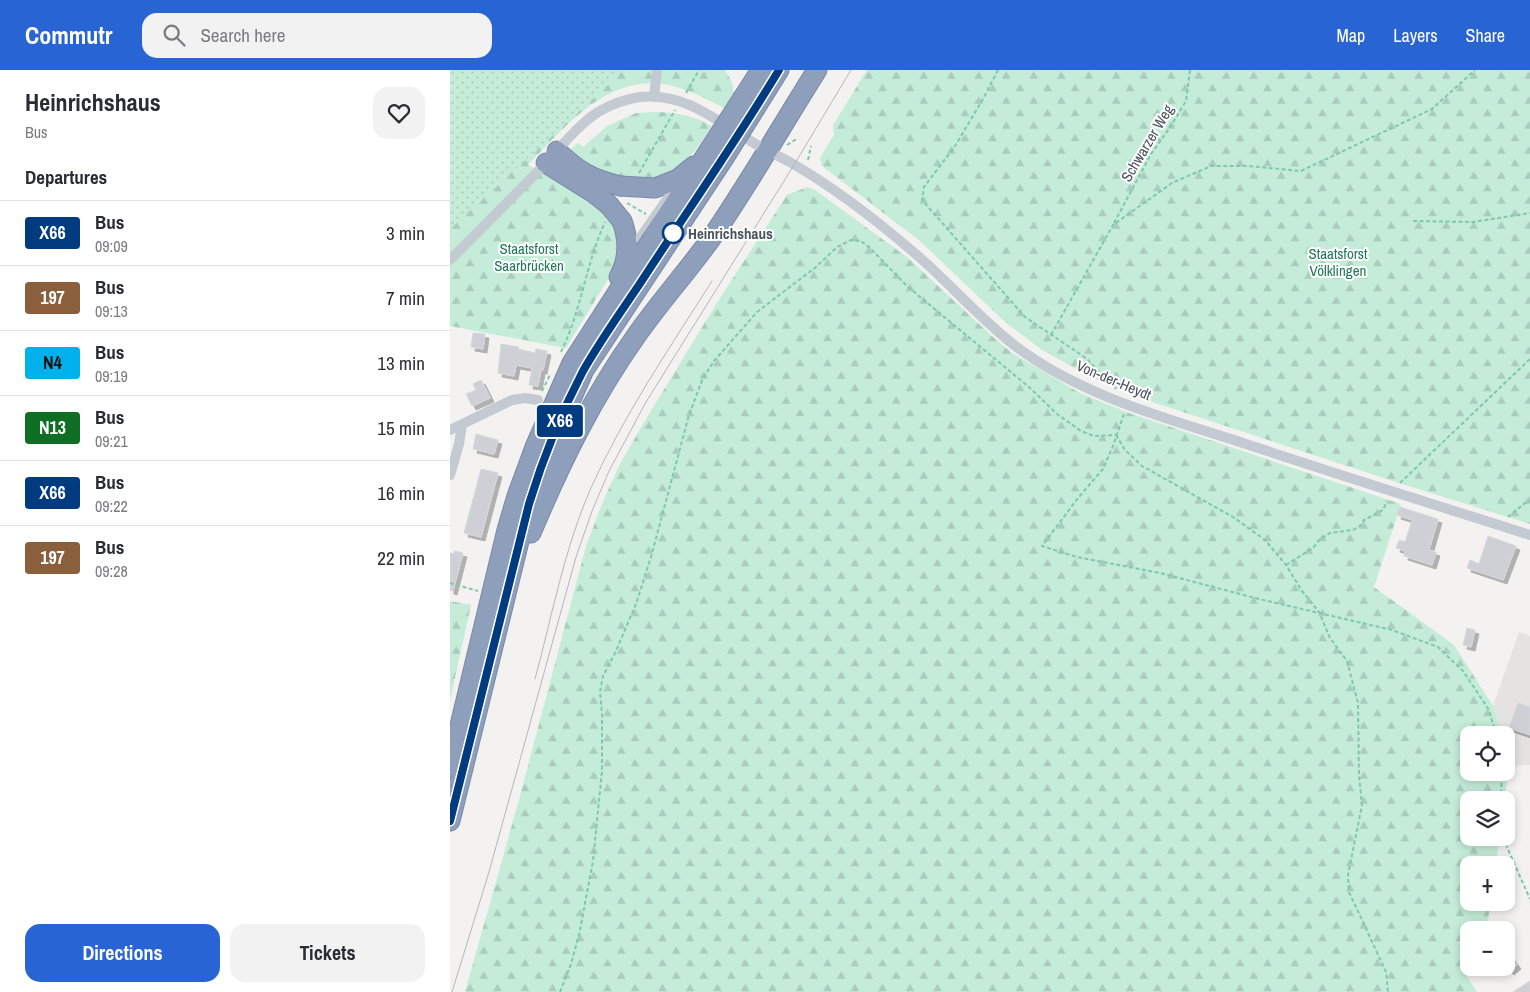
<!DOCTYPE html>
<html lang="en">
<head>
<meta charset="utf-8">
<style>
  body { margin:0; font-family:"Archivo Narrow",sans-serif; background:#f2f2f3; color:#2b2b33; height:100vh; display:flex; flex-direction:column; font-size:19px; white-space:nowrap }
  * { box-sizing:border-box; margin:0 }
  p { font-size:16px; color:#7c7c81 }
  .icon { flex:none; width:28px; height:28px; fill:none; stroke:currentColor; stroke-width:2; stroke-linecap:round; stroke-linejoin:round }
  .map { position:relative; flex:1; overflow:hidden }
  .sheet { display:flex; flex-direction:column; background:#fff; width:450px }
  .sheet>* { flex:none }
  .badge { padding:0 10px; border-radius:4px; font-size:18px; line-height:32px }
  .fabs { position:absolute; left:1010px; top:656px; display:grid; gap:10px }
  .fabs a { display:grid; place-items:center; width:55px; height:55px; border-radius:10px; background:#fff; box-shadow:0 2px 8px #0003; font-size:25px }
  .map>.badge { position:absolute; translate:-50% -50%; box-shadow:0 0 0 2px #fff }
  h2 { padding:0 25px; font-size:19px; line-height:45px }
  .round { display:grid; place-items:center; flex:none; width:52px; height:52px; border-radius:15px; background:#f2f2f3 }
  .overview { display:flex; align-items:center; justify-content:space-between; height:85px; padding:0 25px }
  h1 { font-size:24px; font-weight:800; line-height:38px }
  .primary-button { display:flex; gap:10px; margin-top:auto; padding:10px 25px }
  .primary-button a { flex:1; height:58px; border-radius:15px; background:#2964d5; color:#fff; font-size:20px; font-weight:800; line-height:58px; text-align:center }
  .primary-button a+a { background:#f2f2f3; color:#2b2b33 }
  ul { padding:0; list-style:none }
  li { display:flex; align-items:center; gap:15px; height:65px; padding:0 25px; border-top:1px solid #e1e1e2 }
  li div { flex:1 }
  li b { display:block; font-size:19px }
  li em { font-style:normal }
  li .badge { min-width:55px; font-weight:700; text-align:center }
  header { display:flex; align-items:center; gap:30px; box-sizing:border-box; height:70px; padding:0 25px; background:#2964d5; color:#fff }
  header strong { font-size:24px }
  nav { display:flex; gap:28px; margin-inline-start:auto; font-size:18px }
  .search { width:350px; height:45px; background:#f2f2f3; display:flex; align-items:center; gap:12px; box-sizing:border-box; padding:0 18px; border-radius:15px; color:#7c7c81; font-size:19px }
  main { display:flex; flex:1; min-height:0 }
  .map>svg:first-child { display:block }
  .education { fill:#e4e3e2 }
  .grass { fill:#c4ecd8 }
  .forest { fill:url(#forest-firs) }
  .park { fill:url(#park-dots) }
  .building { fill:#cfd0d5; stroke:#d6d7dc; filter:url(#shadow) }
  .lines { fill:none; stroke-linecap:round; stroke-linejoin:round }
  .highway-casing { stroke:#798aa7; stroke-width:21 }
  .path { stroke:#7fc8ab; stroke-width:2; stroke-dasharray:4 2.5; stroke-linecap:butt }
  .lane { stroke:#c3cad1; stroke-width:5 }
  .street { stroke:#c3cad1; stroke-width:10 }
  .highway { stroke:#8e9fbb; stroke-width:19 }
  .tram { stroke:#b4b6bb; stroke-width:1 }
  .highway-bridge-casing { stroke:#798aa7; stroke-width:21; stroke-linecap:butt }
  .highway-bridge { stroke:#8e9fbb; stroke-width:19 }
  .line-casing { stroke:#fff; stroke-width:11 }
  .line { stroke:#003b80; stroke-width:8 }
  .stop-dot { fill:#fff; stroke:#003b80; stroke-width:2.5 }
  .labels { text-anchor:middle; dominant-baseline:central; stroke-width:4; stroke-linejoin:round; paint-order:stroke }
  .street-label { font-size:15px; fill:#4a535d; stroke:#fff }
  .stop-label { font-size:15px; font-weight:bold; fill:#4a535d; stroke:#fff; text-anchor:start }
  .park-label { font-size:15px; fill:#207a55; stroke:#fff }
</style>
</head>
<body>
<header>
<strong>Commutr</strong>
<div class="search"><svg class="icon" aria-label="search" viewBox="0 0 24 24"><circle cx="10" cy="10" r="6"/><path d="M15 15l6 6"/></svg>Search here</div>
<nav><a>Map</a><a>Layers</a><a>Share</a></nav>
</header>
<main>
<section class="sheet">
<div class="overview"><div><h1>Heinrichshaus</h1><p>Bus</p></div><a class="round"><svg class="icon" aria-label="heart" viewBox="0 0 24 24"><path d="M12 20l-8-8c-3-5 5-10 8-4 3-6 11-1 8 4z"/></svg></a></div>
<h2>Departures</h2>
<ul>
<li><span class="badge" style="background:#003b80;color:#fff">X66</span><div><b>Bus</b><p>09:09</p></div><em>3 min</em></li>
<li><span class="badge" style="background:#8b5e3c;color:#fff">197</span><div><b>Bus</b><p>09:13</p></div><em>7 min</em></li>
<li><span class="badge" style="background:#00b1eb;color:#111">N4</span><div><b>Bus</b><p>09:19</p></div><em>13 min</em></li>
<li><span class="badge" style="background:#0e6f24;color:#fff">N13</span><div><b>Bus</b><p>09:21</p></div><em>15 min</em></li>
<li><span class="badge" style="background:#003b80;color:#fff">X66</span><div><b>Bus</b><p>09:22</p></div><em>16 min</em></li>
<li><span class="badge" style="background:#8b5e3c;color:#fff">197</span><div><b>Bus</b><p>09:28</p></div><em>22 min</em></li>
</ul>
<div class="primary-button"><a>Directions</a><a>Tickets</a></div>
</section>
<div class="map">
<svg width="1080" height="922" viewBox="0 0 1080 922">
  <defs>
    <pattern id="forest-firs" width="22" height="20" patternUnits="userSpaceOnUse" patternTransform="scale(1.25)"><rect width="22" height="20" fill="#c4ecd8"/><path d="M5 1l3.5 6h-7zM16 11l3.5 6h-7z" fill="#aaccbc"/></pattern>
    <pattern id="park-dots" width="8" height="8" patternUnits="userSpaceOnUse" patternTransform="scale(1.25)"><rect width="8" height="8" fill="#c4ecd8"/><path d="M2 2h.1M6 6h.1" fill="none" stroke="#aaccbc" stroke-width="1.8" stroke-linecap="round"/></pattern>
    <filter id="shadow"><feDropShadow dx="4" dy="4" stdDeviation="0" flood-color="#0004"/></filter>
  </defs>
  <rect width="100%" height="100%" fill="#f3f2f1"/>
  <polygon class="education" points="1069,562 1080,566 1080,695 1058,696 1056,665 1052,665 1043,636"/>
  <polygon class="grass" points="157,56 153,68 144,76 144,102 121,84 121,79 128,73 133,77"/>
  <g class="forest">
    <path d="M0,0H275L282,12L284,23L274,38C253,27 230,15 206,13C151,11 112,60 78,95L111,113L154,141L165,159L168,171L169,185L160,206L116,278L0,256Z"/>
    <polygon points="417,0 1080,0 1080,454 946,412 681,325 637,305 592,280 554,251 470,171 372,96 370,88 384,65 383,55"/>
    <path d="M205,42C225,42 245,46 262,56C244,83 225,115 186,111C172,110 158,105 144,102L140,93V84L144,76L153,68L157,56L186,43Z"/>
    <path d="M357,117L365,120L457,187L543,267L562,283L630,323L679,343L951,434L924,517L1004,575L1043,636L1052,665H1019V702H1056V681C1061,697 1057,714 1054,730H1019V768H1049L1046,795H1019V832L1040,833L1037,860H1019V893L1014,902L1027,922H15L70,726L136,476L154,429L171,392L196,349L268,231L337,125Z"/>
    <polygon points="0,531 21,535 0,630"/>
  </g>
  <polygon class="park" points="0,0 174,0 0,159"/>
  <g class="building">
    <polygon points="23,263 35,264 33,279 21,277"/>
    <polygon points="51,274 69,277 68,279 85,283 86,279 97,281 93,300 91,300 88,316 79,315 82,298 66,295 64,306 48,303"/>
    <polygon points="31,310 40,328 22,336 16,324 26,320 23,314"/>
    <polygon points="26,364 48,370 44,384 23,379"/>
    <polygon points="31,399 48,403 31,467 14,463"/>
    <polygon points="950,437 988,449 979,480 986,482 982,495 954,486 955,481 946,478 949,470 955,472 962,450 947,445"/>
    <polygon points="1038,466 1066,476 1053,510 1017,498 1020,490 1029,494"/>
    <polygon points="4,481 13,483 3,521 0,520 0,483 4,484"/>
    <polygon points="1017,558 1025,560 1021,577 1013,575"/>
    <polygon points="1068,633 1080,637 1080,665 1059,658"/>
    <polygon points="1056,880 1067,895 1060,901 1056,896"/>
    <polygon points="1080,911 1080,922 1063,922"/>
  </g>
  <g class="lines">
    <defs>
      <g id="highway">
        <polyline points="293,28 311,0"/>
        <polyline points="306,37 329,0"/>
        <path d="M107,81C129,102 141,109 170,116"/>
        <polyline points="96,93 144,123 159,135"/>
        <polyline points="205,118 228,109 244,96"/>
        <path d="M169,207C179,189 179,170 172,151"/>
        <path d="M81,463C110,394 142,328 186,266C209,233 236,203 260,170C298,115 331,57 367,0"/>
        <polyline points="0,697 57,460 67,426 85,377 122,293 260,79"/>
        <polyline points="0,751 72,459 95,388 134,300 274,88"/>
      </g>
    </defs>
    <use href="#highway" class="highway-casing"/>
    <g class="path">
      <polyline points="548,0 533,29 505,76 474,117 472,130 575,247 636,288 666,319"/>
      <polyline points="236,23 249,0"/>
      <polyline points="337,75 348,68"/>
      <polyline points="358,90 361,76"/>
      <polyline points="189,103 225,40"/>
      <polyline points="177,133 196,144"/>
      <polyline points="963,151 1023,152 1080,143"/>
      <polyline points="664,153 701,84 721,56 736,31 740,0"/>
      <polyline points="601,265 663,155 722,113 761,96 798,96 851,101 982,39 1025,0"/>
      <path d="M111,282C131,241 136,194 155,152"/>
      <polyline points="92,321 100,305"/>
      <polyline points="674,344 663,376 653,399 628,428 592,476 627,487 710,503 809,529 942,560 988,577 1013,601 1039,640 1046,665"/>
      <polyline points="666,365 675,380 692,396 783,447 815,470 836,495 852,521 869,542 880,568 897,591 908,633 909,705 912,735 898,805 899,822 936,902 938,922"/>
      <polyline points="950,413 1080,289"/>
      <polyline points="1058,447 1075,433 1080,431"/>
      <polyline points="836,495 863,478 870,469 880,463 903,460 910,456 914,450 933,440 937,431"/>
      <polyline points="0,513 28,521"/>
      <polyline points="1051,730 1052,702"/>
      <polyline points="1053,768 1080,829"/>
      <polyline points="110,922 121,894 129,865 143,791 152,701 152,644 150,622 153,606 166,581 186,534 201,487 239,345 253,308 264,291 307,242 366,197 387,177 401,170 411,171 419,177 458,217 579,317 607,344 631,361 644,366 666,365"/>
    </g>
    <polyline class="lane" points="182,175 222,118"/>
    <g class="street">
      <polyline points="204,27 207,0"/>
      <path d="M0,190C31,159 63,127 94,95C111,77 127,56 148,42C160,35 176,29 190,27C233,22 264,49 299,70C311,78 325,84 338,91C380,115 425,149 461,180C497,210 527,246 564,275C629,325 713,347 790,372C886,404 983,434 1080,465"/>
      <polyline points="0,360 62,330 75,328 88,330"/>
      <polyline points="0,405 9,374 12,355"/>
    </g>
    <use href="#highway" class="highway"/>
    <g class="tram">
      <path d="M85,609C102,546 114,480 140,420C173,346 219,279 262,211"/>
      <polyline points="2,922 39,802 126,487 142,441 159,401 196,332 344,95 401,0"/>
    </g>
    <defs>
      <g id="highway-bridge">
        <polyline points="260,79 293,28"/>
        <polyline points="274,88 306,37"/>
        <polyline points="170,116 205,118"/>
        <polyline points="159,135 172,151"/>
      </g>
    </defs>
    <use href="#highway-bridge" class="highway-bridge-casing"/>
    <use href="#highway-bridge" class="highway-bridge"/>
  </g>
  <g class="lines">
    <defs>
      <path id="line" d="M0,751L79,434C93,388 111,343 133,301C150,271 170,243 189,215C236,143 285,73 329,0"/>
    </defs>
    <use href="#line" class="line-casing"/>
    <use href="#line" class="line"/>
  </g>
  <circle class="stop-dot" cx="223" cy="163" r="10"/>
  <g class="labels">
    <g class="street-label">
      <text transform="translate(697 73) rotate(-59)">Schwarzer Weg</text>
      <text transform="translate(664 310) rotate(23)">Von-der-Heydt</text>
    </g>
    <g class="stop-label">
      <text x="238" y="163">Heinrichshaus</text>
    </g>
    <g class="park-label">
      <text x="79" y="178">Staatsforst<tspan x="79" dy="17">Saarbrücken</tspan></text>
      <text x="888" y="183">Staatsforst<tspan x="888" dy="17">Völklingen</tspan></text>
    </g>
  </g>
</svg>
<div class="fabs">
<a><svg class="icon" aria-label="locate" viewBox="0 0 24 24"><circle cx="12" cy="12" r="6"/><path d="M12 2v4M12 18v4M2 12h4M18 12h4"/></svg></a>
<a><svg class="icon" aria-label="layers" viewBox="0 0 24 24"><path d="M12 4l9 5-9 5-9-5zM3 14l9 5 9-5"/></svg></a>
<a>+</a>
<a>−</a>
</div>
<b class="badge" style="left:110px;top:351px;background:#003b80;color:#fff">X66</b>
</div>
</main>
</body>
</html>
